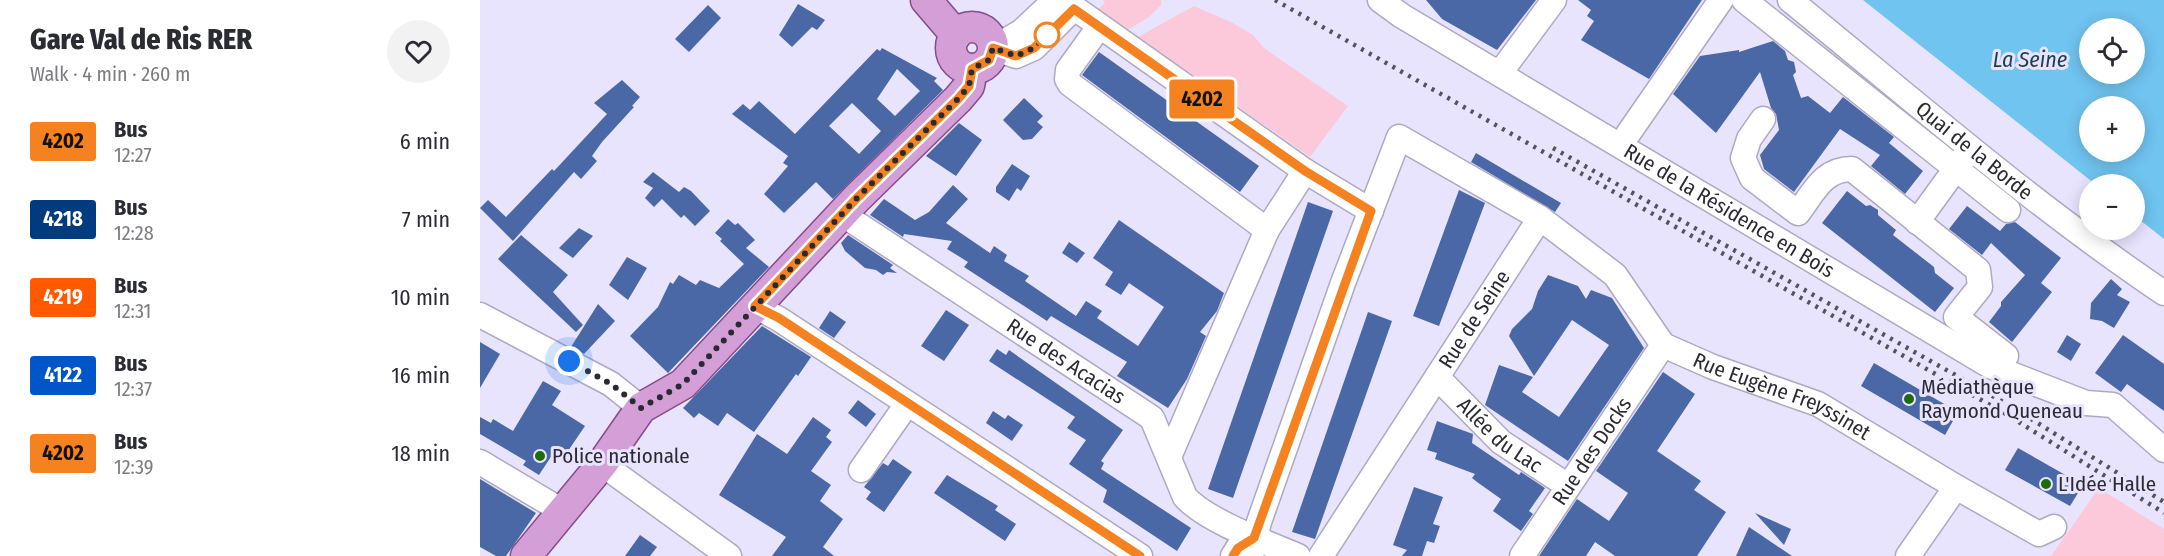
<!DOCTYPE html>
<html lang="en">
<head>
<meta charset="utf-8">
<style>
  body { margin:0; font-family:"Fira Sans Condensed",sans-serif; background:#f2f2f3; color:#2b2b33; height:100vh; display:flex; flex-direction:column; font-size:22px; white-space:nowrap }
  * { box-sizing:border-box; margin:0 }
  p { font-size:20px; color:#7c7c81 }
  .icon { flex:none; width:33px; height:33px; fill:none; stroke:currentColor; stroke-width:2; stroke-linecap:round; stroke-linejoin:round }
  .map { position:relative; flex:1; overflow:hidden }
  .details { display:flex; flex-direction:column; background:#fff; width:480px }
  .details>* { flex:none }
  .badge { padding:0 12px; border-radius:4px; font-size:21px; line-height:39px }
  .fabs { position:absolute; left:1599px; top:18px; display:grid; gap:12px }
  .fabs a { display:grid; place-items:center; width:66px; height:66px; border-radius:50%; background:#fff; box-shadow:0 3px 15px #0003; font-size:30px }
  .you { position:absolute; width:30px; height:30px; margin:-15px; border:4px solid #fff; border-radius:50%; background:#1a73e8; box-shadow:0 0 0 9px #1a73e833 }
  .map>.badge { position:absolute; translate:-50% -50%; box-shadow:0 0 0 3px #fff }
  .round { display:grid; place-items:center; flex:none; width:63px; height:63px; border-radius:32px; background:#f2f2f3 }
  .summary { display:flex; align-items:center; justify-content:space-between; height:102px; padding:0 30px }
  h1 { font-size:28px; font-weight:800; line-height:45px }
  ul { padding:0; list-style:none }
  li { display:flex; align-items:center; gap:18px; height:78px; padding:0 30px }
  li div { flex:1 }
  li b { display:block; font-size:22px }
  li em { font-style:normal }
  li .badge { min-width:66px; font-weight:700; text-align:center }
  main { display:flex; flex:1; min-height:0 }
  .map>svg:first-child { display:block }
  .green { fill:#fcc9db }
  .water { fill:#70c4f0; fill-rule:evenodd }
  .building { fill:#4a68a5; fill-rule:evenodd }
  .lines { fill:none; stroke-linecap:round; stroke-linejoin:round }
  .minor-casing { stroke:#aea9c1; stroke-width:27 }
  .major-casing { stroke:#854c8b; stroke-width:33 }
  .minor { stroke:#fff; stroke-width:24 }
  .major { stroke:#d39fd6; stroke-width:30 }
  .rail { stroke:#53525e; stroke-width:4.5; stroke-dasharray:3 6; stroke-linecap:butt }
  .line-casing { stroke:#fff; stroke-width:14 }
  .line { stroke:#f58220; stroke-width:9 }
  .walk { stroke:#2b2a33; stroke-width:6; stroke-dasharray:0 10.8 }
  .stop-dot { fill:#fff; stroke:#f58220; stroke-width:3 }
  .poi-dot { fill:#1f6b0c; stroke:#e9e4fe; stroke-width:2 }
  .labels { text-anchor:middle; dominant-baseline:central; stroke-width:6; stroke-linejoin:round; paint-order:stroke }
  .street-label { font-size:21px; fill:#2b2a33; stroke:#e9e4fe }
  .poi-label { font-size:21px; fill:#2b2a33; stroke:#e9e4fe; text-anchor:start }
  .water-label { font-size:22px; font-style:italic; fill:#1b4053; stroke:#e9e4fe }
</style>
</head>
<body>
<main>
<section class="details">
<div class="summary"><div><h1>Gare Val de Ris RER</h1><p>Walk · 4 min · 260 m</p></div><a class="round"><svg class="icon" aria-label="heart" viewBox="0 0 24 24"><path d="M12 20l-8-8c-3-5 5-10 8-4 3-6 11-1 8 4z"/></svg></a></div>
<ul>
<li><span class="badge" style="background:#f58220;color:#111">4202</span><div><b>Bus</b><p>12:27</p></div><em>6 min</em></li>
<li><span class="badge" style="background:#003b80;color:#fff">4218</span><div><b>Bus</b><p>12:28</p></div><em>7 min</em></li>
<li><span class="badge" style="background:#ff5a00;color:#fff">4219</span><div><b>Bus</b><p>12:31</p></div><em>10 min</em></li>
<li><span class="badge" style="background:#0055c8;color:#fff">4122</span><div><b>Bus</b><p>12:37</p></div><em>16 min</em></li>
<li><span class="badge" style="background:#f58220;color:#111">4202</span><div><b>Bus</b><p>12:39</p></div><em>18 min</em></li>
</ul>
</section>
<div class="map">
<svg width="1684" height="556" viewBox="0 0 1684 556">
  <rect width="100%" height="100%" fill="#e9e4fe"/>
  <g class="green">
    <polygon points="623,0 681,0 681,5 669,17 648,30 618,9 625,3"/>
    <polygon points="714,6 751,22 773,35 784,48 868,106 830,157 658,37"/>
    <polygon points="1619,488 1684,529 1684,556 1571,556"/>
  </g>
  <path class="water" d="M1383,0H1684V239L1655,216L1654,184H1615ZM1610,28H1654V74H1610ZM1610,106H1654V152H1610Z"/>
  <g class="building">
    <polygon points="946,0 1056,0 1017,50 962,19"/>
    <polygon points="1098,0 1222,0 1169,79 1101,40 1114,21 1107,16 1111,10"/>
    <polygon points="318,4 345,20 337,30 332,27 312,47 299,35"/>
    <polygon points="228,5 241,18 209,52 195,39"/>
    <polygon points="1293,41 1305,51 1308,60 1314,62 1316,72 1313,75 1321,98 1328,96 1350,113 1363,97 1414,137 1409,143 1443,171 1425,194 1391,166 1400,155 1360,129 1314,192 1284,169 1280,155 1299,130 1296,114 1291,108 1280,72 1236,133 1193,94 1220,56 1259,50 1259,52"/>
    <path d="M402,48L457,78L454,81L463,90L353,199L336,182L304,213L284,194L308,166L303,163L308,156L252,114L263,104L270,110L279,101L315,134L397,49L400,51ZM417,69L440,91L415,116L397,99ZM372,103L401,131L379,154L349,126Z"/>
    <polygon points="619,52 779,166 760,192 602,75"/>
    <polygon points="142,80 160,97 152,106 154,107 122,142 112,156 117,161 101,179 94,172 33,241 0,208 8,200 26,217 72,169 74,171 127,114 114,103"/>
    <polygon points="544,98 563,116 557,122 563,127 552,139 543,140 523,120"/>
    <polygon points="479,123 502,140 476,176 446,156"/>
    <polygon points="996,153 1081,203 1075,212 991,162"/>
    <polygon points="532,164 550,176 541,191 537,188 529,201 516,192 516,187"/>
    <polygon points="173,172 199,192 204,187 211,191 230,211 215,226 204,215 201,218 182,199 174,207 165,198 173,188 163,182"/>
    <polygon points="473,185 488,199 466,223 510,253 514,246 527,255 524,261 549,276 545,281 596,316 606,301 622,311 617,318 658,346 684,307 649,283 641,295 625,285 633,272 613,258 639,220 744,293 737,311 720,332 726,336 707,379 688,408 637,376 647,362 571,316 567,321 484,267 488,262 467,249 472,241 424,234 423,237 390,215 404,199 435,220 449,212"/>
    <polygon points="979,190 1005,203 959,326 933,316"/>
    <polygon points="1367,191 1386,206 1390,205 1398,210 1398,215 1416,230 1413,235 1454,267 1455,273 1474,288 1455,312 1342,223"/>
    <polygon points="828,202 853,211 753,498 728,489"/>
    <polygon points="1487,206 1520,231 1526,224 1535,222 1581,258 1561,283 1572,292 1532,342 1509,322 1521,306 1521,302 1545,275 1511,243 1502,255 1469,229"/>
    <polygon points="248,219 255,225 258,223 275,240 266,248 289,267 188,373 150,336 178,307 190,282 193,284 199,275 216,285 220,280 239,288 264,264 240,241 242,239 235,233"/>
    <polygon points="99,228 113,236 93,258 79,248"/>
    <polygon points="41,235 88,275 73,292 103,325 96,332 18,259"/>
    <polygon points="368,235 413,265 410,268 417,273 407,272 403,275 396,270 385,268 365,251 361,243"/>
    <polygon points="589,242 605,253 597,263 582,253"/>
    <polygon points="147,257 167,268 148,300 129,285"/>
    <polygon points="1068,275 1098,286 1106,299 1111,290 1132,298 1164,348 1088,461 1005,405 1019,365 1053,377 1042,392 1079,417 1129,345 1092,320 1054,376 1029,336 1032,329 1052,309 1058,291"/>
    <polygon points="1631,279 1642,289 1637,295 1650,302 1634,328 1622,321 1610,319 1611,303"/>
    <polygon points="118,304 135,321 104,354 91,347"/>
    <polygon points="466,310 489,325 464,361 441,346"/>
    <polygon points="350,311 366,322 354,338 339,328"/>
    <polygon points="888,312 912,321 835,539 812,532"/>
    <polygon points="282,326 331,357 318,376 316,374 274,432 247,413 238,426 219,413 214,418 203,408"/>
    <polygon points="1587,335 1601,344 1591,361 1577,352"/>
    <polygon points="1643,335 1684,364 1684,411 1647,384 1641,392 1615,373"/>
    <polygon points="0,342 20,354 0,388"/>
    <polygon points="517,349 526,355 529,350 643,430 621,461 624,463 621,469 711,528 697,551 623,502 627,490 589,464 606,440 587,428 595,417 509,361"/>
    <polygon points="1394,363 1478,412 1465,435 1381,386"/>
    <polygon points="1183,372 1215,394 1177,451 1221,481 1214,490 1246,512 1217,556 1135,556 1115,542 1106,556 1059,556 1097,499 1129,521 1148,493 1116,471"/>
    <polygon points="63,381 81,391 72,405 105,426 88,451 78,446 59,475 43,465 46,461 0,434 0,417 11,423 13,419 33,431"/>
    <polygon points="378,400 396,414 386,427 368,413"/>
    <polygon points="513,411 525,419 528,415 543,425 532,441 506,423"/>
    <polygon points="333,417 351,430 346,437 352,442 331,471 351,485 340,501 363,519 343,547 354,556 292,556 306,537 239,495 277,434 307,454"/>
    <polygon points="957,421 993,434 992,443 1039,475 1041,472 1065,488 1049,511 1053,514 1041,531 1013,511 1021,499 997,482 992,478 995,474 955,459 957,453 947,450"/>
    <polygon points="1538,448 1603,485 1590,506 1525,470"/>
    <polygon points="413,459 432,472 404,512 386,499 391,492 384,487 403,463 408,466"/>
    <polygon points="467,475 518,506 515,510 536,524 525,541 454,493"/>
    <polygon points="0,479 56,513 26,556 16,556 0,547"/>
    <polygon points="934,487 963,497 953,524 960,526 954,543 947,541 942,556 922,556 927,550 913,545"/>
    <polygon points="1275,513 1311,529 1304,545"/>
    <polygon points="1269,527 1312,556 1256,556"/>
    <polygon points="160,535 177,547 170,556 145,556"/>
  </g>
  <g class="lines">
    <defs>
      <g id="minor">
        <path id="s1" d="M900,0L922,16L1510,366L1606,403L1633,405L1684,450"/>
        <polyline points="1264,0 1528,210"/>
        <path id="s2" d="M1310,0C1433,100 1553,205 1684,293"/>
        <polyline points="619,27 588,70 587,79 590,84 787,230"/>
        <polyline points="513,48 541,32 574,1 586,2 825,171 891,211"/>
        <polyline points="513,48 536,56 554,48 594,8"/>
        <polyline points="1020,73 1074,0"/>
        <path d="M1283,119L1269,139L1263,158L1272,178L1318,213C1334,192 1343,169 1372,169L1498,270L1500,287L1476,317L1526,356"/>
        <polyline points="1148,134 1241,0"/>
        <path id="s3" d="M362,214L672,418L705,497C727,521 787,543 818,556"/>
        <polyline points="1437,222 1485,156"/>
        <polyline points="275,306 299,319 660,556"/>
        <polyline points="0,315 131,384 161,408"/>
        <path id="s4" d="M957,377L1021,442L1088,486"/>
        <polyline points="689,457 787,230 825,171"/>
        <polyline points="0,462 84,512"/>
        <polyline points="122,464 249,556"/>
        <polyline points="381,470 427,404"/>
        <polyline points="753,556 758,548 774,538"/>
        <path id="s5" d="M771,556L779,522L863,283L919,137L1060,218L1135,275L1183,345L1233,367L1338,404L1476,487L1559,534L1574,527"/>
        <path id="s6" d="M841,556L1060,218"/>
        <path id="s7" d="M1042,556L1183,345"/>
        <polyline points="1428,556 1476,487"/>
      </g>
      <g id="major">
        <polyline points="446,0 476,35"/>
        <circle cx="492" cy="48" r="21"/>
        <polyline points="46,556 122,464 161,408 203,384 376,199 478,99 489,86 492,69"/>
      </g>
    </defs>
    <use href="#minor" class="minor-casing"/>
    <use href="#major" class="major-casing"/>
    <use href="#minor" class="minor"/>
    <use href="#major" class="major"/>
    <g class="rail">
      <polyline points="795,0 1526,414 1684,513"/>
      <polyline points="1073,148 1532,407 1684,502"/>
    </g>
  </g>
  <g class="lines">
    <defs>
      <polyline id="line" points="660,556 299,318 275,306 376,199 478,99 489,86 492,69 509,60 513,48 536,56 554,48 594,9 825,171 891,211 774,538 758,548 753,556"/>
    </defs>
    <use href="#line" class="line-casing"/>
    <use href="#line" class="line"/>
    <polyline class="walk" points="89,361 131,384 161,408 203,384 376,199 478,99 489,86 492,69 509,60 513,48 536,56 554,48 567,35"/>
  </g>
  <circle class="stop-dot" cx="567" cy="35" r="12"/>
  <g class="poi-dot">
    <circle cx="1429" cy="399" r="6"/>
    <circle cx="60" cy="456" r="6"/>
    <circle cx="1566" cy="484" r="6"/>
  </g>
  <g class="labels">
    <g class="street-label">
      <text stroke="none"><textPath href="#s2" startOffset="238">Quai de la Borde</textPath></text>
      <text stroke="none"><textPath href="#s1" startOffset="408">Rue de la Résidence en Bois</textPath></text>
      <text stroke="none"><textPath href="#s6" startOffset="282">Rue de Seine</textPath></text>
      <text stroke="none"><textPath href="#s3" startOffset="268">Rue des Acacias</textPath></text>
      <text stroke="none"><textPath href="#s5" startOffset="916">Rue Eugène Freyssinet</textPath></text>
      <text stroke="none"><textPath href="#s4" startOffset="86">Allée du Lac</textPath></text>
      <text stroke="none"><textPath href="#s7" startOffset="126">Rue des Docks</textPath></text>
    </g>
    <g class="poi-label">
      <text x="1441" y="387">Médiathèque<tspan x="1441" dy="24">Raymond Queneau</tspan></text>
      <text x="72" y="456">Police nationale</text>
      <text x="1578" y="484">L'Idée Halle</text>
    </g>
    <g class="water-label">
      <text x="1550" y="59">La Seine</text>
    </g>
  </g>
</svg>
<div class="fabs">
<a><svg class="icon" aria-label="locate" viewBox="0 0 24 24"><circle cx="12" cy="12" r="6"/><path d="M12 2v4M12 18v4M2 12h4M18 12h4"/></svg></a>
<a>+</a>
<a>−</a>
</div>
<div class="you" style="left:89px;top:361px"></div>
<b class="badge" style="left:722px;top:99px;background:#f58220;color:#111">4202</b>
</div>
</main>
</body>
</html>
